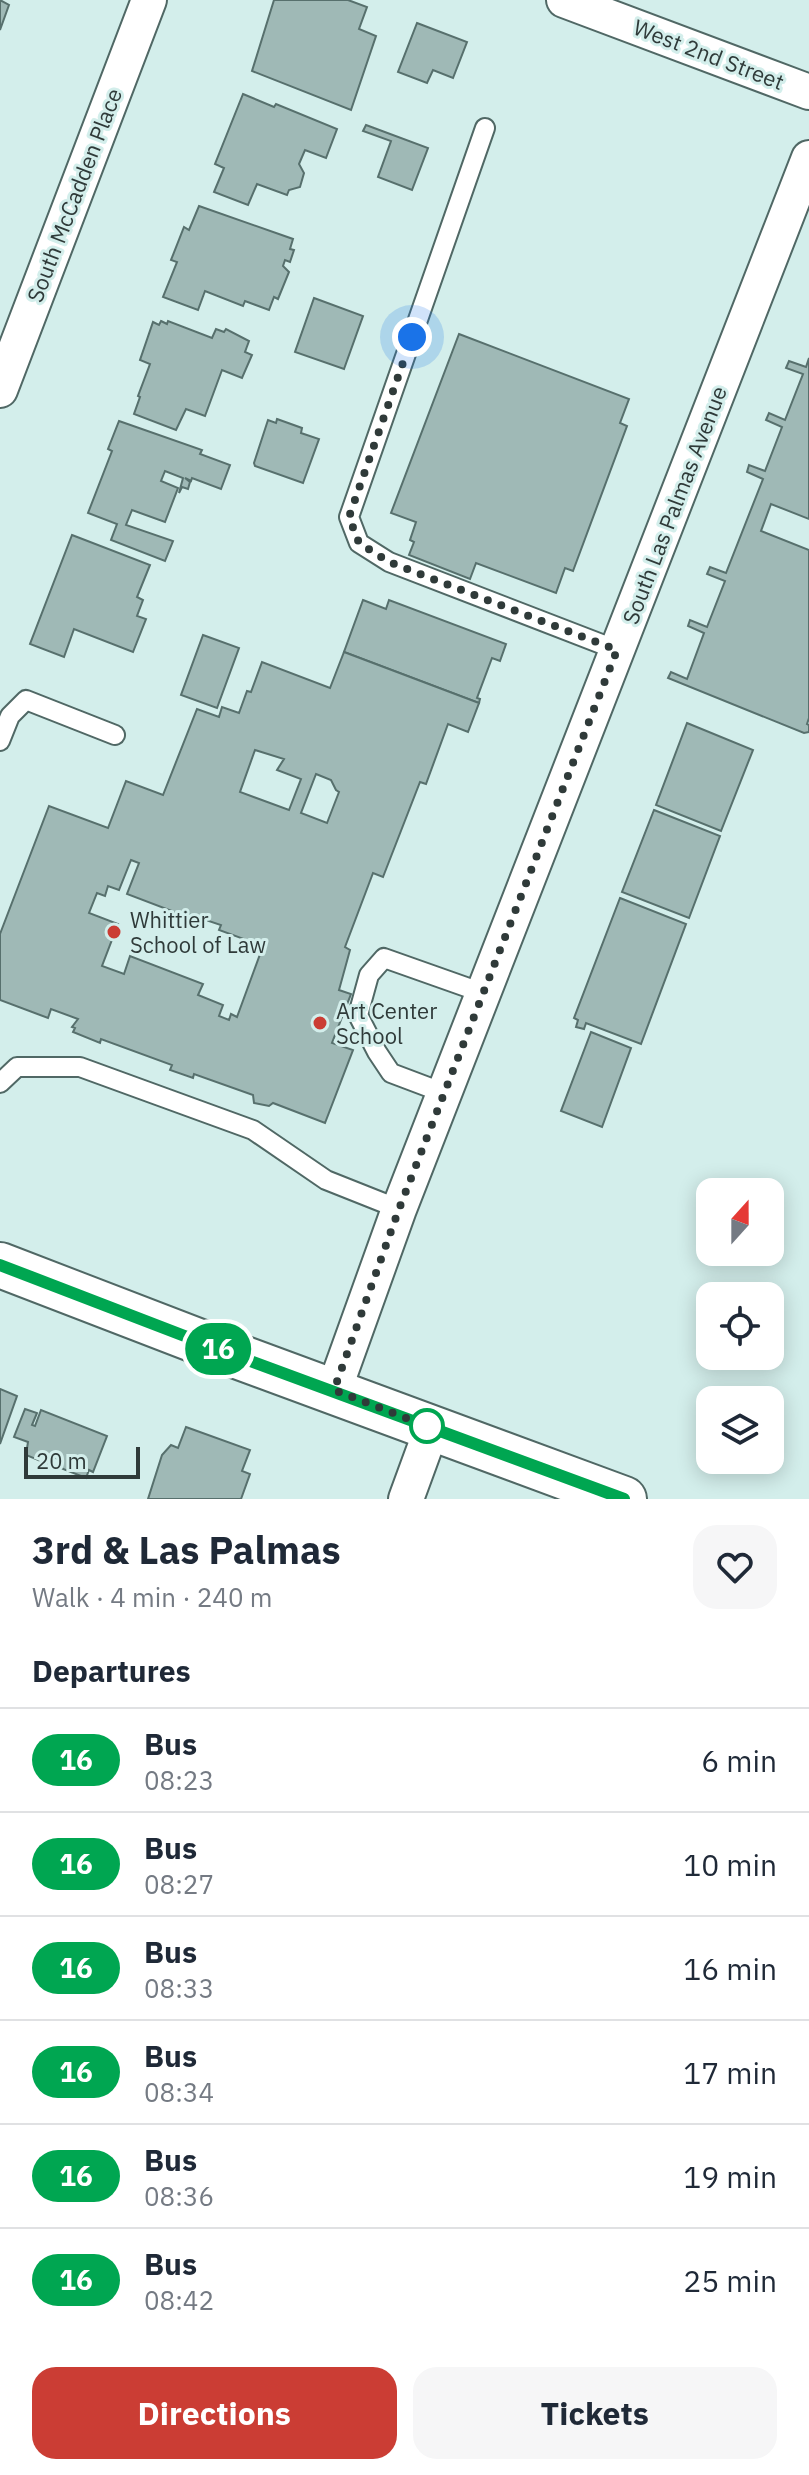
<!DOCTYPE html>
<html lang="en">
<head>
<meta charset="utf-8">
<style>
  body { margin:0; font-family:"IBM Plex Sans",sans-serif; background:#f6f6f7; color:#1f2937; height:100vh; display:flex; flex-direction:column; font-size:30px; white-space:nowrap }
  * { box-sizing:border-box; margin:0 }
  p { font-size:26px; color:#747a83 }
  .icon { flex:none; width:44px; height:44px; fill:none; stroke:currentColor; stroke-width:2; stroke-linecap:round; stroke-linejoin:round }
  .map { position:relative; height:1499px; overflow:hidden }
  .panel { display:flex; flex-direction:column; background:#fff; flex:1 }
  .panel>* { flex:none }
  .badge { padding:0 16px; border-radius:26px; font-size:28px; line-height:52px }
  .needle { width:52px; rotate:21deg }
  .buttons { position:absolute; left:696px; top:1178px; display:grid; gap:16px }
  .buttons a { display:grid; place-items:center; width:88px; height:88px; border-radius:16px; background:#fff; box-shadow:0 4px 20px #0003; font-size:40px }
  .scale { position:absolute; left:24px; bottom:20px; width:116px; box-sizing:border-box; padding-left:8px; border:4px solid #2f3a39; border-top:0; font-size:22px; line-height:28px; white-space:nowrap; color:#2f3a39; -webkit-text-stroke:6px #d3eeeb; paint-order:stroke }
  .you { position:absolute; width:40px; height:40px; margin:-20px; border:6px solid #fff; border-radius:50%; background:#1a73e8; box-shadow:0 0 0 12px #1a73e833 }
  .map>.badge { position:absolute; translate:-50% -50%; box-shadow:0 0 0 4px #fff }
  h2 { padding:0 32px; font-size:30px; line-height:72px }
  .round { display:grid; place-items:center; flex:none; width:84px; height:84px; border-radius:24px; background:#f6f6f7 }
  .summary { display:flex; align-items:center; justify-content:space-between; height:136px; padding:0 32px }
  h1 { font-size:38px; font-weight:700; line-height:60px }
  .button { display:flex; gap:16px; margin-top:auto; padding:16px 32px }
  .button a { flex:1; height:92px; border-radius:24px; background:#cb3d34; color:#fff; font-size:32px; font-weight:700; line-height:92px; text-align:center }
  .button a+a { background:#f6f6f7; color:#1f2937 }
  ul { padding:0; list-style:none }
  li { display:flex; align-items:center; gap:24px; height:104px; padding:0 32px; border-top:2px solid #e0e1e3 }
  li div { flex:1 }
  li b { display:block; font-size:30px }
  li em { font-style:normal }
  li .badge { min-width:88px; font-weight:700; text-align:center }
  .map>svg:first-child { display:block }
  .building { fill:#9fb9b6; stroke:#57706d; stroke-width:2; fill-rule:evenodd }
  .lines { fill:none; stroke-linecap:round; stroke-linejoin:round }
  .lane-casing { stroke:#506865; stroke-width:22 }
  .street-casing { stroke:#506865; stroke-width:38 }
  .secondary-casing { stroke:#506865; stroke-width:48 }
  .lane { stroke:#fff; stroke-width:18 }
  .street { stroke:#fff; stroke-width:34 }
  .secondary { stroke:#fff; stroke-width:44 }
  .line-casing { stroke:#fff; stroke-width:18 }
  .line { stroke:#00a651; stroke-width:12 }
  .walk { stroke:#2f3a39; stroke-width:8; stroke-dasharray:0 14.4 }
  .poi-dot { fill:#cb3d34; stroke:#d3eeeb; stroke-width:3 }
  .stop-dot { fill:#fff; stroke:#00a651; stroke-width:4 }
  .labels { text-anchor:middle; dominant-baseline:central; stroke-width:6; stroke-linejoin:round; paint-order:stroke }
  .street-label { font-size:22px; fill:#2f3a39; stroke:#d3eeeb }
  .poi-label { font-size:22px; fill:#2f3a39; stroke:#d3eeeb; text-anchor:start }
</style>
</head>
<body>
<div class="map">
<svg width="809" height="1499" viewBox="0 0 809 1499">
  <rect width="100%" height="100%" fill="#d3eeeb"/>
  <g class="building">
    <polygon points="0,0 9,5 0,30"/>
    <polygon points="274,0 348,0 367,7 359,29 376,36 351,110 252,71"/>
    <polygon points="417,23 467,42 453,78 433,70 427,83 398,72"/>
    <polygon points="243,94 274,107 276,104 337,129 326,158 305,150 299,164 304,173 300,187 289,190 287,195 257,184 248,205 214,192 224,168 215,164"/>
    <polygon points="366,125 428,148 412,190 378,177 391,141 363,131"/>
    <polygon points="199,206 293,239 290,249 294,250 290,262 285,260 283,266 289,272 278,299 274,297 269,310 245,301 243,306 205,291 198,310 163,297 177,262 171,260 184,227 189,230"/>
    <polygon points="314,298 363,316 344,369 295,352"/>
    <polygon points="161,321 167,324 168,321 212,338 216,329 224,332 226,329 249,341 245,352 252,355 242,378 222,370 205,416 186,409 176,430 134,414 140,397 138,396 150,364 140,360 153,322 159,325"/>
    <polygon points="459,334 629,399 620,423 627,426 573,571 565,568 556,593 476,563 470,579 409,555 414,542 410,540 416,522 391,513"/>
    <polygon points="809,358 809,519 771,504 761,531 809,550 809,718 807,724 809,725 809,732 804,733 668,678 671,672 687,679 704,633 688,626 690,620 707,627 725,581 707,574 710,567 726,573 763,479 747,472 749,465 765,471 782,427 766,420 769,413 785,420 803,374 786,368 789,361 806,367"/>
    <polygon points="277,419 302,428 301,433 319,439 303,483 255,466 254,463 268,420 276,423"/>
    <polygon points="119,421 202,450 200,454 230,465 221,489 192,478 191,481 185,478 190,482 188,489 182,487 179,493 183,478 165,471 161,481 178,488 165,522 132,510 126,525 173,541 165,561 111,540 117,524 88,513 112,451 108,449"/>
    <polygon points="72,535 150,565 137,597 143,600 137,616 146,619 133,652 74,629 64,657 30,644"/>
    <polygon points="363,600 386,609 389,600 506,644 500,661 492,658 477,698 480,699 479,703 344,652"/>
    <polygon points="203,635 239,648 217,708 181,695"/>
    <path d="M344,652L479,703L468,732L448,724L426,784L420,782L383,877L373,873L345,947L350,950L339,990L351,994L332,1043L353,1050L325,1123L273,1103L269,1106L254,1103L253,1095L194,1074L193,1078L170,1070L172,1065L101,1039L100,1043L73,1032L75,1028L72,1027L78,1019L51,1009L48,1018L0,1000V934L49,806L108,828L126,781L163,795L197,709L219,717L222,707L239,713L247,691L251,692L262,662L330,688ZM255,750L284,759L277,770L301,779L289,810L240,792ZM316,774L331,780L336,790L339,792L327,823L301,813ZM131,860L139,863L127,894L190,918L191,915L221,925L219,930L263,946L237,1017L231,1014L229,1020L219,1016L223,1005L198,995L203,984L130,956L124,974L102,966L118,924L89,913L97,893L105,896L108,886L119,890Z"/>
    <polygon points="687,723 753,750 721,831 656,805"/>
    <polygon points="654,810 720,836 689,918 622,892"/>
    <polygon points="620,898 686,924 641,1044 586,1023 584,1029 576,1027 578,1020 574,1018"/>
    <polygon points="591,1032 631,1048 602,1127 561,1111"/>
    <polygon points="0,1389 17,1396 0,1444"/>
    <polygon points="25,1409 37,1413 32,1425 35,1426 41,1410 107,1436 93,1472 89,1470 86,1478 58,1467 61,1460 53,1457 50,1465 26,1455 28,1442 14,1437"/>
    <polygon points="186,1427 250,1450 242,1471 250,1474 241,1499 148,1499 162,1455 171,1445 178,1448"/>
  </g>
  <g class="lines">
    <defs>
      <g id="lane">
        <polyline points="485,128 349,517 359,543 389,562 617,650"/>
        <polyline points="0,741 10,716 26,700 115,735"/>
        <polyline points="0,1083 17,1067 80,1067 253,1130 326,1180 399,1209"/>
        <polyline points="444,1093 391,1073 377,1052 358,1015 369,975 384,958 483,993"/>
      </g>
      <g id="street">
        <polyline points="564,0 809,92"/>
        <polyline points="0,390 149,0"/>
        <polyline points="334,1390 399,1209 809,158"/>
        <polyline points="406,1499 432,1428"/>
      </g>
      <polyline id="secondary" points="0,1265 234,1355 624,1499"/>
    </defs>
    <use href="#lane" class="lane-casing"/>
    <use href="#street" class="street-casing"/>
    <use href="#secondary" class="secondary-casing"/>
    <use href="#lane" class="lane"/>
    <use href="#street" class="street"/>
    <use href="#secondary" class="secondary"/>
  </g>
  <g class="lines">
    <defs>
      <polyline id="line" points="0,1265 234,1355 624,1499"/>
    </defs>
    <use href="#line" class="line-casing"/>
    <use href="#line" class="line"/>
    <polyline class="walk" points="412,337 349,517 359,543 389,562 617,650 399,1209 334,1390 432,1428 427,1426"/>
  </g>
  <g class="poi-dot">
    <circle cx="114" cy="932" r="8"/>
    <circle cx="320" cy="1023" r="8"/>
  </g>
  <circle class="stop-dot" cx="427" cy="1426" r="16"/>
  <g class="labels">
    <g class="street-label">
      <text transform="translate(709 54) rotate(21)">West 2nd Street</text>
      <text transform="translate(74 195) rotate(-69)">South McCadden Place</text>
      <text transform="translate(674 505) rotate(-69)">South Las Palmas Avenue</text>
    </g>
    <g class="poi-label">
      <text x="130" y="919">Whittier<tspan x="130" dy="25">School of Law</tspan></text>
      <text x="336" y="1010">Art Center<tspan x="336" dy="25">School</tspan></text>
    </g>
  </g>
</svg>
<div class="buttons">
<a><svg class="needle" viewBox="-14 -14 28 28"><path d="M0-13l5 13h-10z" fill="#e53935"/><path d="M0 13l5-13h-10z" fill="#747a83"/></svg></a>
<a><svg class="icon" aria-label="locate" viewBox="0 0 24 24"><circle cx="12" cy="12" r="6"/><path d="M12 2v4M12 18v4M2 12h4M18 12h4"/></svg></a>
<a><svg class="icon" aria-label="layers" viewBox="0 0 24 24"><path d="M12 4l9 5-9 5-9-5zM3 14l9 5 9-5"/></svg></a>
</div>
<div class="scale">20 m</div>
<div class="you" style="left:412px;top:337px"></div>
<b class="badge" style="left:218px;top:1349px;background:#00a651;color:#fff">16</b>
</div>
<section class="panel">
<div class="summary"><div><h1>3rd &amp; Las Palmas</h1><p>Walk · 4 min · 240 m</p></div><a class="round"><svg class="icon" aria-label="heart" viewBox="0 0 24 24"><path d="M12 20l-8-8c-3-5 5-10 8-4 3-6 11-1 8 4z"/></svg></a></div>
<h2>Departures</h2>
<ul>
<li><span class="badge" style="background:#00a651;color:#fff">16</span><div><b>Bus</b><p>08:23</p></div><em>6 min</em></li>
<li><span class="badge" style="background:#00a651;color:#fff">16</span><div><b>Bus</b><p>08:27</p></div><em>10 min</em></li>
<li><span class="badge" style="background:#00a651;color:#fff">16</span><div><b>Bus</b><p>08:33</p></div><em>16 min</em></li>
<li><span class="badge" style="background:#00a651;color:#fff">16</span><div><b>Bus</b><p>08:34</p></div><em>17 min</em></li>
<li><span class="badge" style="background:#00a651;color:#fff">16</span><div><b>Bus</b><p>08:36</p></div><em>19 min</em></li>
<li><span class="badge" style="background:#00a651;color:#fff">16</span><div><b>Bus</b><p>08:42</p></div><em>25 min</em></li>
</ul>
<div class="button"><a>Directions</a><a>Tickets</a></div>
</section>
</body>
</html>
